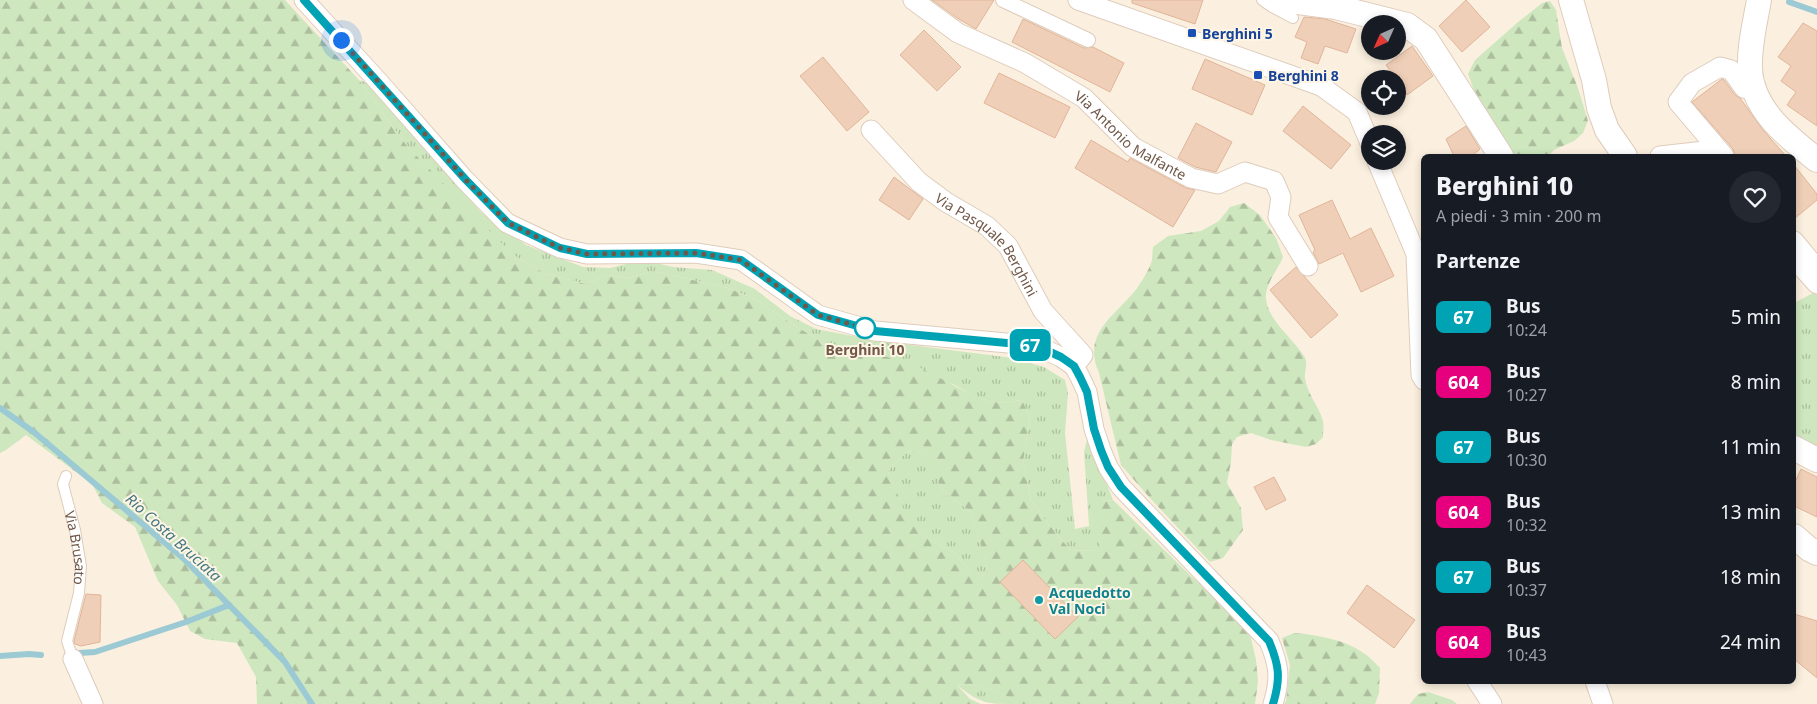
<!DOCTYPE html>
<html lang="it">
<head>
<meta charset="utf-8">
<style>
  body { margin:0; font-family:"Noto Sans",sans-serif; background:#242831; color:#f1f3f6; height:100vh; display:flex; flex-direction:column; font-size:19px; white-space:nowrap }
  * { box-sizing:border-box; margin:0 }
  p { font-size:16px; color:#9ea1a6 }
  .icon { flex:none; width:28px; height:28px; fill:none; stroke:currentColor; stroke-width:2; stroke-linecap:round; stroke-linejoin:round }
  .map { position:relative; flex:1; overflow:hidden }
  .sheet { position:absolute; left:1421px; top:154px; width:375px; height:530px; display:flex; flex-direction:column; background:#171b24; border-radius:8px; box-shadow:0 2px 8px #0003 }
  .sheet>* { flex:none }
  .badge { padding:0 10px; border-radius:8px; font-size:18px; line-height:32px }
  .needle { width:32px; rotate:225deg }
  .buttons { position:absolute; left:1361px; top:15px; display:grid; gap:10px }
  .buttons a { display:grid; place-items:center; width:45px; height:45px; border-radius:50%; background:#171b24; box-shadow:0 2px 8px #0003; font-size:25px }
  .you { position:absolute; width:25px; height:25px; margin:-12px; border:4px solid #fff; border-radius:50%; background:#1a73e8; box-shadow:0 0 0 8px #1a73e833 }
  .map>.badge { position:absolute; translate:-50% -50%; box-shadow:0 0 0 2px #fff }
  h2 { padding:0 15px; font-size:19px; line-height:45px }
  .round { display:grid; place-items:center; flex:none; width:52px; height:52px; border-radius:26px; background:#242831 }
  .summary { display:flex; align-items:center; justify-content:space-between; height:85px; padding:0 15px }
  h1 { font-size:24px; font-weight:800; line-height:38px }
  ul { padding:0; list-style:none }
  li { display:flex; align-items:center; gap:15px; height:65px; padding:0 15px }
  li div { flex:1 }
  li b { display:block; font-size:19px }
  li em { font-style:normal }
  li .badge { min-width:55px; font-weight:700; text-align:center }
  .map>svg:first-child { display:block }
  .grass { fill:url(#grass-tufts) }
  .forest { fill:url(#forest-firs); fill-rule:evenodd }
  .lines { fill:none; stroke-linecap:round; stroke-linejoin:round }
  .stream { stroke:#9ccad4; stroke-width:6 }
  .building { fill:#efcfb8; stroke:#e1b599 }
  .service-casing { stroke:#deccbc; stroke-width:12 }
  .pedestrian-casing { stroke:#deccbc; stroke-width:16 }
  .minor-casing { stroke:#deccbc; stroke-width:21 }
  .tertiary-casing { stroke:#deccbc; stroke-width:26 }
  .service { stroke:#fff; stroke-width:10 }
  .pedestrian { stroke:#fff; stroke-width:14 }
  .minor { stroke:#fff; stroke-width:19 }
  .tertiary { stroke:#fff; stroke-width:24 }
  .line-casing { stroke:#fff; stroke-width:11 }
  .line { stroke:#00a3b4; stroke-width:8 }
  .walk { stroke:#705748; stroke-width:5; stroke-dasharray:0 9 }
  .transit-dot { fill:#1a4fb4; stroke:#fef5e4; stroke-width:2 }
  .stop-dot { fill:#fff; stroke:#00a3b4; stroke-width:2.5 }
  .culture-dot { fill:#0f9aa8; stroke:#fef5e4; stroke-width:2 }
  .labels { text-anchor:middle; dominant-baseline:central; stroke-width:4; stroke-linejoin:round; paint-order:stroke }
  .transit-label { font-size:14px; font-weight:bold; fill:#164399; stroke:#fef5e4; text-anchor:start }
  .street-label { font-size:14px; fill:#705748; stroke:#fef5e4 }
  .stop-label { font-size:14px; font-weight:bold; fill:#705748; stroke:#fef5e4 }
  .culture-label { font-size:14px; font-weight:bold; fill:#0d838f; stroke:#fef5e4; text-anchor:start }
  .water-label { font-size:15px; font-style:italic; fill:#437783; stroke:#fef5e4 }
</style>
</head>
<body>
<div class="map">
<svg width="1817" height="704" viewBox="0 0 1817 704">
  <defs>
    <pattern id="grass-tufts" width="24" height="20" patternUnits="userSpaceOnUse" patternTransform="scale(1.25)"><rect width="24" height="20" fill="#cee7bf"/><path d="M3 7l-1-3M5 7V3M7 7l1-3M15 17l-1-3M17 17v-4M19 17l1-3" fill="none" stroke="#acbe9d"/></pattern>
    <pattern id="forest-firs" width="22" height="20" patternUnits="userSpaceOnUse" patternTransform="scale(1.25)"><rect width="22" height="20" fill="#cee7bf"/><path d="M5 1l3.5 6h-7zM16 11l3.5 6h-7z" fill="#acbe9d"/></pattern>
  </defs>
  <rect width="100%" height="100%" fill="#fbf0df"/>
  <g class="grass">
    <polygon points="359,80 368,83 481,212 526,245 583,267 610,268 643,260 673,267 712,270 755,289 790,316 816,329 879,341 1013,358 1044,367 1065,380 1068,393 1065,433 1075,529 1089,526 1084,452 1088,435 1113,500 1101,501 1100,550 1071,551 1046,521 1031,500 1023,462 1030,418 1022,400 1000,403 977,398 955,385 842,347 828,346 789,322 755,299 728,288 653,271 628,278 608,275 586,284 546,274 513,255 484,227 407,146"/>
    <polygon points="1817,291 1817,447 1803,441 1794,433 1794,303"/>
    <polygon points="907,451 924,454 945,493 970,511 985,555 987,570 980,579 970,572 955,553 929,539 906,517 888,471"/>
    <path d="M965,684C981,685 1006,693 1018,704C986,704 981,704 957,685Z"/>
  </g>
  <g class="forest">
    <path d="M0,0H285L359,80L407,146L513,255L546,274L586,284L608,275L628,278L653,271L728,288L755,299L789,322L828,346L862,349L919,367L978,398L1000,403L1022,400L1030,418L1023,462L1031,500L1046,521L1071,551L1100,550V536L1095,514L1101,501L1113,500L1191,576L1228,609L1251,638L1256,660L1258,682L1255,704H1018C1006,693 973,681 957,685L970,699L981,704H257L256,677L237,643L205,639L190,631L177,605L158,581L135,527L102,503L92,484L26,435L6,450L0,453ZM907,451L923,454L945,493L970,511L985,556L987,570L981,578L970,572L955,553L929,539L907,517L888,471Z"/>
    <polygon points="1550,1 1556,10 1562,48 1578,88 1588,121 1583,133 1574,141 1554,150 1548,156 1514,156 1474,90 1468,74 1475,60 1517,23 1542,3"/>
    <path d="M1244,203L1260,215L1276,238L1283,257C1278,270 1264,285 1266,299C1269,322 1292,337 1304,356C1309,364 1304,371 1305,378C1307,394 1319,406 1323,421C1324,426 1323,432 1323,437L1316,444L1306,447L1271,440L1251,433L1237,437L1232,444L1231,462L1227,483L1241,508L1243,530L1223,558L1210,562L1149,497L1121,465L1099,373C1082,335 1112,318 1134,292C1140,285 1146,274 1150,266C1153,260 1152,253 1153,247L1168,236L1201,231L1219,221L1230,207Z"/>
    <path d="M1294,633C1317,635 1343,639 1362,652C1369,656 1375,663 1380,668L1379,693L1375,704H1284L1286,701L1290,665L1282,638Z"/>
    <polygon points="1428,692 1452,700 1457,704 1410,704 1418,694"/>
  </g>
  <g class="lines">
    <g class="stream">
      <polyline points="1789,2 1817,12"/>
      <polyline points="0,408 35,433 184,559 285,662 312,704"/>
      <polyline points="79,653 95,652 186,622 229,605"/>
      <polyline points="0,656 29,654 41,655"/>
    </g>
  </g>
  <g class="building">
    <polygon points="932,0 994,0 976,29 957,18"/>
    <polygon points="1132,0 1203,0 1195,24 1132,3"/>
    <polygon points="1466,0 1490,27 1462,52 1439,26"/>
    <polygon points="1304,17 1325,19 1356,29 1347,53 1325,46 1318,64 1301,58 1307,42 1295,37"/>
    <polygon points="1023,19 1084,48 1093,47 1124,63 1110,92 1012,42"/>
    <polygon points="1803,23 1817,31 1817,126 1787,105 1796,92 1781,81 1791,66 1778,57"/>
    <polygon points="924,30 961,67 937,91 900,55"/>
    <polygon points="1412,46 1433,76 1407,95 1398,79 1396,79 1386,65"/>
    <polygon points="823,57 869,112 847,131 800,76"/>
    <polygon points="1205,59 1265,85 1252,115 1192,89"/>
    <polygon points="999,73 1070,107 1055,138 984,103"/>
    <polygon points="1722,79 1724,80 1735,95 1740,98 1763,130 1786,156 1735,156 1733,149 1692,102"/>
    <polygon points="1303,106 1351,145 1331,169 1283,131"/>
    <polygon points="1196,123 1232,142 1216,172 1195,167 1178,158"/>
    <polygon points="1466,126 1480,149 1472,156 1454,156 1446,139"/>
    <polygon points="1091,140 1128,162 1130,158 1186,188 1195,190 1173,227 1075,168"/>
    <polygon points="1794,165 1817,194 1817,200 1794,219"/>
    <polygon points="894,177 923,199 909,220 879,200"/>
    <polygon points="1332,200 1350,239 1371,228 1394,276 1361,292 1343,253 1319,264 1313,252 1315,250 1299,215"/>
    <polygon points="1296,267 1338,315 1311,338 1270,290"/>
    <polygon points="1801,469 1817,477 1817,517 1794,506 1794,484"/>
    <polygon points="1274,477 1286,500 1266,510 1254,487"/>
    <polygon points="1023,560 1078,617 1055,639 1000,582"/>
    <polygon points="1367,585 1415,620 1394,648 1347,613"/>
    <polygon points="86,594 101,595 100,642 81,646 75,644 74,641"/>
    <polygon points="1794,614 1817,621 1817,678 1794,659"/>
  </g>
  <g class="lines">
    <defs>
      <g id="service">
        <polyline points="1262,0 1272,7 1293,18"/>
        <path id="s1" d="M66,476L63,484L75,530L81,566L79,593L67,641L73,659"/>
      </g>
      <polyline id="pedestrian" points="1003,0 1088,40"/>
      <g id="minor">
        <path d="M304,0L377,80L465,180L507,223L560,248L587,254L696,253L741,260L818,315L875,331L1029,345L1048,351L1061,357L1074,366L1080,377L1087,392L1094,429L1101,450L1108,467L1121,487L1269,641C1279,665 1281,678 1273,704"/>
        <path id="s2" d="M913,0L958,33L1025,63L1084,98L1133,147L1191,178L1218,184L1245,172L1274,181L1281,197L1278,217L1308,266"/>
        <polyline points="1078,0 1321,86 1357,112 1370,143"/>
        <path id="s3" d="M871,130L919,182L946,202L987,226L1008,246L1043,311L1083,355L1074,366"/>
        <polyline points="1660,156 1705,151 1709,156"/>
        <polyline points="1724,156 1678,102 1692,83 1720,67 1731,70 1744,88 1756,92"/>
        <polyline points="1377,161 1416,254 1421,375 1424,380"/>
        <polyline points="1794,241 1817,269"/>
        <polyline points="1798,263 1817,284"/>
        <polyline points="73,659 93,704"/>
        <polyline points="1477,681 1492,704"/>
        <polyline points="1595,681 1603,704"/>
      </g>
      <g id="tertiary">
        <polyline points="1283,0 1336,7 1407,25 1426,39 1501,156"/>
        <polyline points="1571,0 1594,80 1599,108 1607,130 1625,156"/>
        <path d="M1759,0C1755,23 1749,46 1750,69C1752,110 1788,137 1817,160"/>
        <polyline points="1794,448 1817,460"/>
        <polyline points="1794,536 1809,549 1817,553"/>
      </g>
    </defs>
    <use href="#service" class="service-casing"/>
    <use href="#pedestrian" class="pedestrian-casing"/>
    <use href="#minor" class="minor-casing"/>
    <use href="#tertiary" class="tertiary-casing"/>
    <use href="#service" class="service"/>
    <use href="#pedestrian" class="pedestrian"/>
    <use href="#minor" class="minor"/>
    <use href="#tertiary" class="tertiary"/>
  </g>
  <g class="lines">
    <defs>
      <path id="line" d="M304,0L466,180L508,223L560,248L587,254L696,253L741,260L818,315L875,331L1029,345L1048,351L1061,357L1074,366L1080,377L1087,392L1094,429L1101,450L1108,467L1121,487L1269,641C1279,665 1281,678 1273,704"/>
    </defs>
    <use href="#line" class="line-casing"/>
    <use href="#line" class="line"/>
    <polyline class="walk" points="341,40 466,180 508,223 560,248 587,254 696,253 741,260 818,315 865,328"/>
  </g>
  <g class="transit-dot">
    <rect x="1187" y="28" width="10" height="10" rx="2.5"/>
    <rect x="1253" y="70" width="10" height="10" rx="2.5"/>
  </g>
  <circle class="stop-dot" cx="865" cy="328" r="10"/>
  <circle class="culture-dot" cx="1039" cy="600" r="5"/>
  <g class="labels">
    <g class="transit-label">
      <text x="1202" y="33">Berghini 5</text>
      <text x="1268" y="75">Berghini 8</text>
    </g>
    <g class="street-label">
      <text stroke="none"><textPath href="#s2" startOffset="258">Via Antonio Malfante</textPath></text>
      <text stroke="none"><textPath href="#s3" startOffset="165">Via Pasquale Berghini</textPath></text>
      <text stroke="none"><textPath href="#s1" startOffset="74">Via Brusato</textPath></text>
    </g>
    <g class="stop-label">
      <text x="865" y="349">Berghini 10</text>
    </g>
    <g class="culture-label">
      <text x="1049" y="592">Acquedotto<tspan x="1049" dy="16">Val Noci</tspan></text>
    </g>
    <g class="water-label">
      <text transform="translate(174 537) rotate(42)">Rio Costa Bruciata</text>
    </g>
  </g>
</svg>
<div class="buttons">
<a><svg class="needle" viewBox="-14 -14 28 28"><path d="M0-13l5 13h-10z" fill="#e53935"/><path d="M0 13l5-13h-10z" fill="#9ea1a6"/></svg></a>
<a><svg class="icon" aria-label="locate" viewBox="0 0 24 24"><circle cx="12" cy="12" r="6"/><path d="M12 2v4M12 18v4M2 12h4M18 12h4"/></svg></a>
<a><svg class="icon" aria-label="layers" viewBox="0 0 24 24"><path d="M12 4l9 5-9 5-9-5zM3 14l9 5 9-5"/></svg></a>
</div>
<div class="you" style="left:341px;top:40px"></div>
<b class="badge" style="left:1030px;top:345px;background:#00a3b4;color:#fff">67</b>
<section class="sheet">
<div class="summary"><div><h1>Berghini 10</h1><p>A piedi · 3 min · 200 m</p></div><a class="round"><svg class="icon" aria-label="heart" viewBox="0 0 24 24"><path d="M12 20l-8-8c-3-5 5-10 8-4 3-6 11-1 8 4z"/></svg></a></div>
<h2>Partenze</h2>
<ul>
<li><span class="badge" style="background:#00a3b4;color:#fff">67</span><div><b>Bus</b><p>10:24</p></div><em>5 min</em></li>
<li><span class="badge" style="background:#e6007e;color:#fff">604</span><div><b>Bus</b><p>10:27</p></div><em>8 min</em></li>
<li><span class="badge" style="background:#00a3b4;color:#fff">67</span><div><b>Bus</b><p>10:30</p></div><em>11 min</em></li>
<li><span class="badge" style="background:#e6007e;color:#fff">604</span><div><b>Bus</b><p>10:32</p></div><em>13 min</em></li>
<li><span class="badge" style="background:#00a3b4;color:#fff">67</span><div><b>Bus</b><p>10:37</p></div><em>18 min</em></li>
<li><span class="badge" style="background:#e6007e;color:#fff">604</span><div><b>Bus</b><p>10:43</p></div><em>24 min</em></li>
</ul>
</section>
</div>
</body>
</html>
